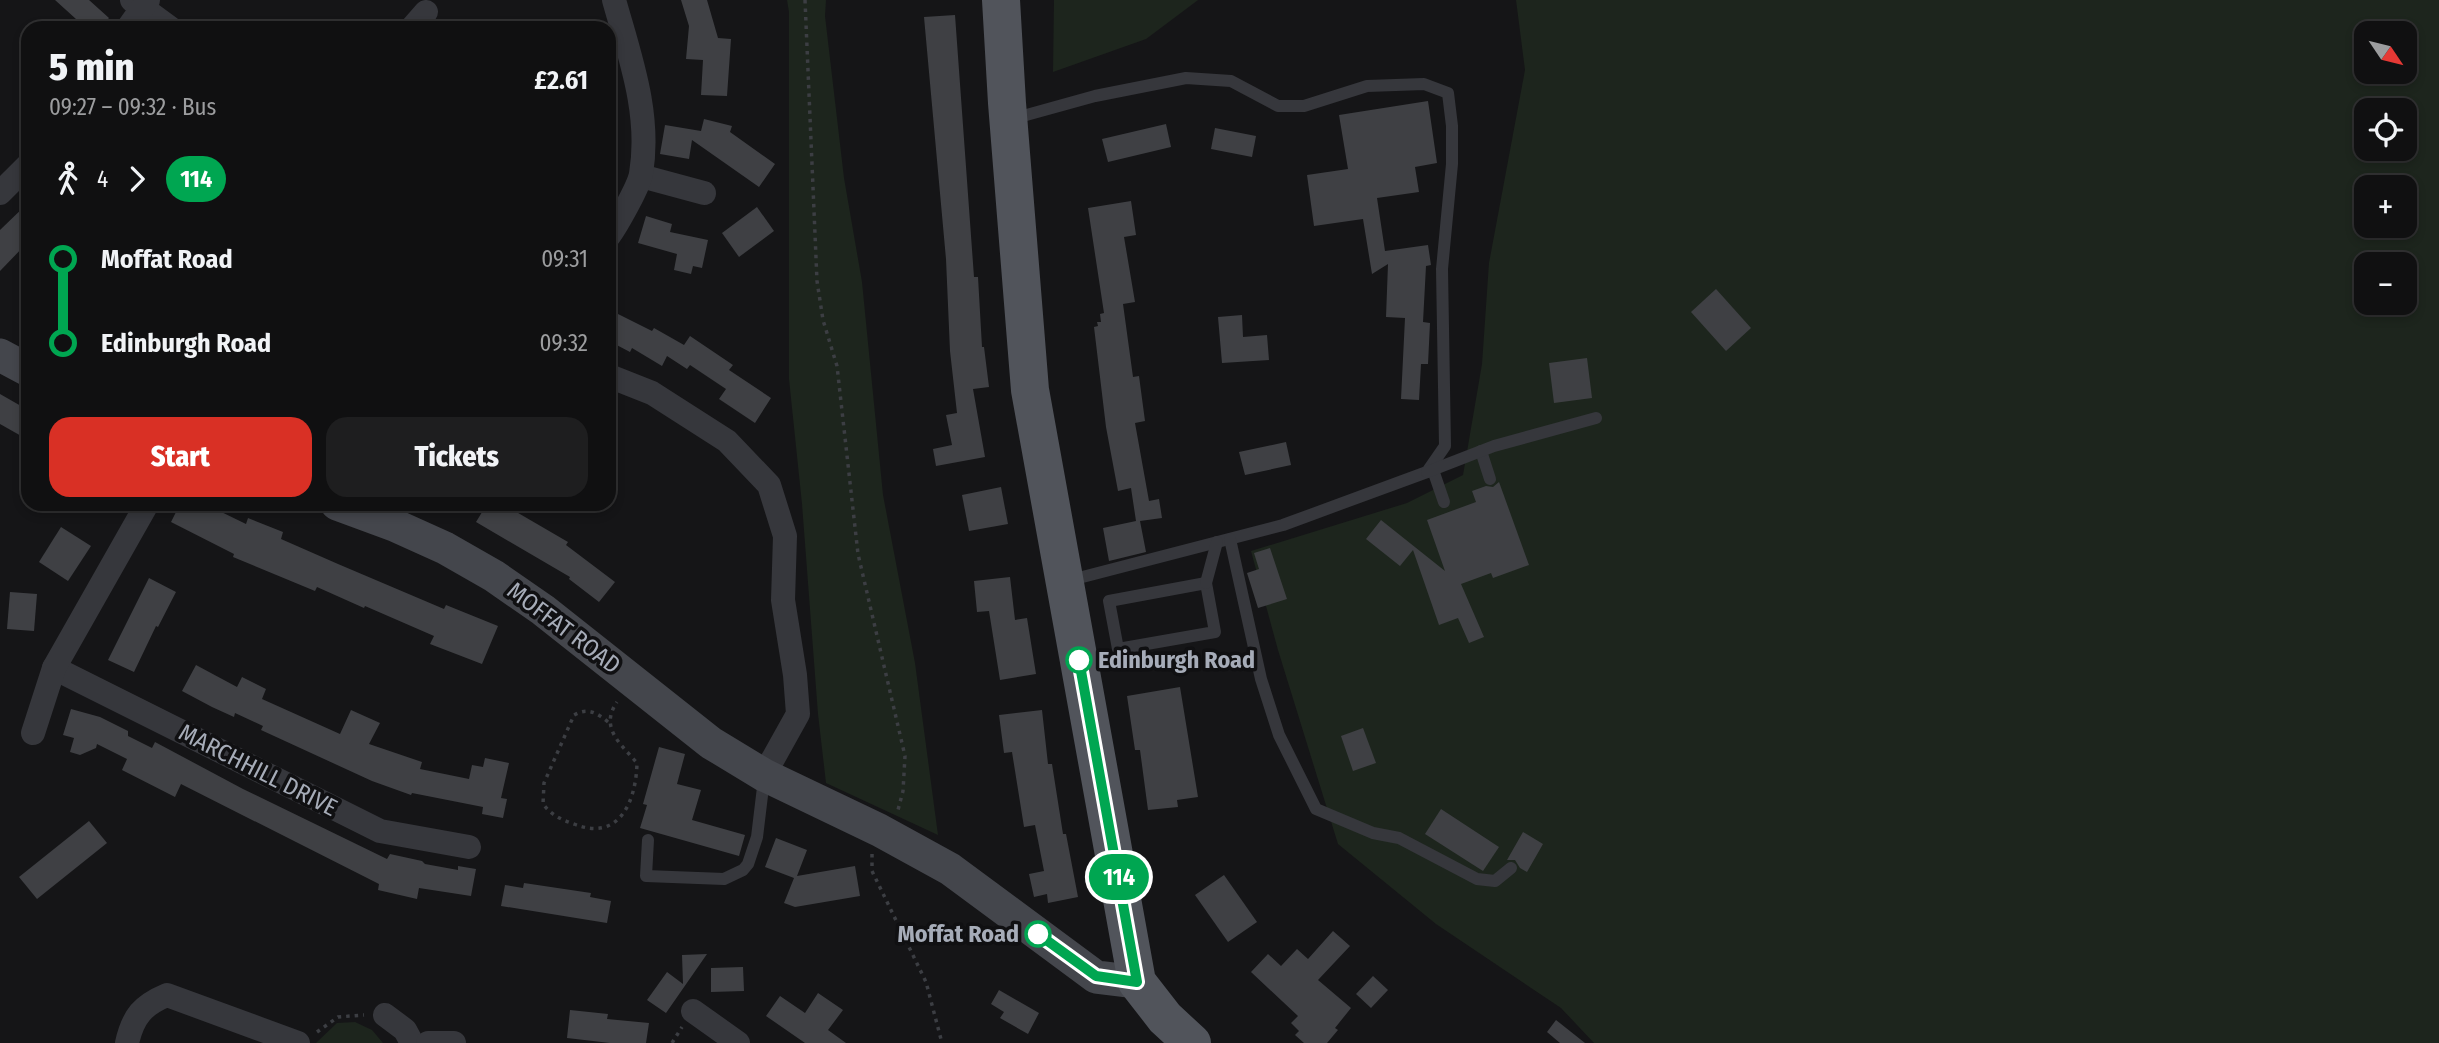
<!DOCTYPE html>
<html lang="en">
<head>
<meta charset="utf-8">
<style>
  body { margin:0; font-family:"Fira Sans Condensed",sans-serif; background:#1e1e1f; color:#f1f3f6; height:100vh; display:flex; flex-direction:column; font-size:26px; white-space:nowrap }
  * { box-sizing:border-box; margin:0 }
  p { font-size:23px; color:#9c9d9f }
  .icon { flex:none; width:38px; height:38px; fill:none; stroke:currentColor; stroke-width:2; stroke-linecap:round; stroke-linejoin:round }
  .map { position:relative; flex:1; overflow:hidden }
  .side { position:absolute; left:21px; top:21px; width:595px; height:490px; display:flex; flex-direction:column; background:#101011; border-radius:21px; box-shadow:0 4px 10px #0003,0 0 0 2px #303031 }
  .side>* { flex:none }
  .badge { padding:0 14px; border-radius:23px; font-size:24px; line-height:46px }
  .needle { width:46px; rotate:125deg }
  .controls { position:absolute; left:2354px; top:21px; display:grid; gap:14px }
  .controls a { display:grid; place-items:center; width:63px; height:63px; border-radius:14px; background:#101011; box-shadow:0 4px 10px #0003,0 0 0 2px #303031; font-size:35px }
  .map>.badge { position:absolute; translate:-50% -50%; box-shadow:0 0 0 4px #fff }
  .legs { display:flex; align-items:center; gap:10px; height:77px; padding:0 28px; font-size:23px }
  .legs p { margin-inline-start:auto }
  .summary { display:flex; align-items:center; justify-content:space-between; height:119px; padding:0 28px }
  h1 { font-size:38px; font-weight:800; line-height:52px }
  .button { display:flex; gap:14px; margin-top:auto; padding:14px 28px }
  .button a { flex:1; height:80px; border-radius:21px; background:#d93025; color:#fff; font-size:28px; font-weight:800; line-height:80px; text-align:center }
  .button a+a { background:#1e1e1f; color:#f1f3f6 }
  ul { padding:0 28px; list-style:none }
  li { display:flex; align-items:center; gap:24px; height:84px; font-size:26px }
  li i { display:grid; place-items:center; width:10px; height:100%; margin:0 9px; background:currentColor }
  li i::after { content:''; width:18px; height:18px; margin:-9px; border:5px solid; border-radius:50%; background:#101011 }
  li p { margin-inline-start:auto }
  li:first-child i { background:linear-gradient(#0000 50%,currentColor 0) }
  li:last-child i { background:linear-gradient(currentColor 50%,#0000 0) }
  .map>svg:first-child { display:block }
  .green { fill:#1d251d; fill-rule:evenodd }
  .building { fill:#3f4044 }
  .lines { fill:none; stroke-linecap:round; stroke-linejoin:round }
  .path { stroke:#3c3e43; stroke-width:3.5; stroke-dasharray:3.5 5; stroke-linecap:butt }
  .lane { stroke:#36373c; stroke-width:12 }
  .street { stroke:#36373c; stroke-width:24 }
  .secondary { stroke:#44464c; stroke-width:33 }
  .primary { stroke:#51545b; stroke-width:38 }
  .line-1-casing { stroke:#fff; stroke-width:16 }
  .line-1 { stroke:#00a651; stroke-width:10 }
  .stop-1-dot { fill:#fff; stroke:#00a651; stroke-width:3.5 }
  .labels { text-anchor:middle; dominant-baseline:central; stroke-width:7; stroke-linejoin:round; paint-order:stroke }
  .street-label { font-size:24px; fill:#a6acb8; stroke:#101012 }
  .stop-label { font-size:24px; font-weight:bold; fill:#a6acb8; stroke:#101012; text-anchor:start }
</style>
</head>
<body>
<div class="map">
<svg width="2439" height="1043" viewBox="0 0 2439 1043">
  <rect width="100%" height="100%" fill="#151517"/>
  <g class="green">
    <polygon points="787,0 826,0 825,16 844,178 862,282 883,495 915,663 938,835 826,783 818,714 802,504 789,379 789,12"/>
    <polygon points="1054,0 1198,0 1146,39 1053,72"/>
    <path d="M1516,0H2439V1043H1594L1561,1008L1436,924L1338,844L1278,650L1251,551L1407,503L1463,475L1482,364L1489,263L1525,70ZM2366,33H2404V72H2366ZM2366,110H2404V149H2366ZM2366,187H2404V226H2366ZM2366,264H2404V303H2366Z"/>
    <polygon points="355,1022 372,1030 383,1043 316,1043 337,1023"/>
  </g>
  <g class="building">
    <polygon points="55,0 89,0 109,18 100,28 67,28 76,19"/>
    <polygon points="681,0 707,0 718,38 731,39 727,96 701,95 703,60 686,59 689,26"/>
    <polygon points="955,15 974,277 978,277 982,347 984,347 989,387 973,389 985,457 936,466 933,449 952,445 946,415 957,413 950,351 946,259 924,17"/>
    <polygon points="1428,101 1437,163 1415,167 1419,192 1377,198 1385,251 1428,245 1431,265 1426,266 1423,322 1430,323 1428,364 1421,364 1419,400 1401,399 1405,318 1386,317 1388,264 1372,274 1363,219 1314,226 1307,175 1348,169 1339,115"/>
    <polygon points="704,119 732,126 730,132 775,164 759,187 692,140 689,159 660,154 665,125 701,131"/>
    <polygon points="1166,124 1171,147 1108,162 1102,139"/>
    <polygon points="1215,128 1256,136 1252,157 1211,149"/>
    <polygon points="1131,201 1136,235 1124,237 1135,302 1123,304 1133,377 1139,376 1145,421 1135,423 1149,501 1159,499 1162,518 1140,521 1146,552 1109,561 1103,528 1136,521 1131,488 1118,491 1106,427 1094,327 1098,326 1097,322 1101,322 1100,314 1104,313 1088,208"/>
    <polygon points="28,203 28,242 0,271 0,230"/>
    <polygon points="757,207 774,231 739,257 722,233"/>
    <polygon points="646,216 672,224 670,232 708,240 702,268 693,266 691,274 674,270 677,254 638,243"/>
    <polygon points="1716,289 1751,328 1726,351 1691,312"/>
    <polygon points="614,312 652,331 654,328 684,345 690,336 733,365 729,370 771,398 755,423 719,399 726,389 690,365 687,369 667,356 662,366 632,348 630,352 609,341 609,322"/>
    <polygon points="1242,315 1243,337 1267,335 1269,360 1222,363 1218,317"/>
    <polygon points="1587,358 1592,398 1554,403 1549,363"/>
    <polygon points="0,394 28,410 28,428 23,437 0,424"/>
    <polygon points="1286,442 1291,465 1245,475 1239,452"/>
    <polygon points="1499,482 1529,565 1493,578 1491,573 1461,584 1484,637 1469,643 1458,618 1439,625 1413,550 1400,566 1366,539 1381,520 1445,571 1427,520 1476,502 1472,491 1486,486 1493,487"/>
    <polygon points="1001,487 1008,524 969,531 962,495"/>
    <polygon points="180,504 205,504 246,524 248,518 283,532 281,539 338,564 444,609 446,605 498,626 482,664 430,644 434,636 365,606 364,608 317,587 315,591 233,557 234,554 171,522"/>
    <polygon points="487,504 517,504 513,510 568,542 566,545 615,582 599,602 569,579 570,577 476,522"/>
    <polygon points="61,527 91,546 68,581 39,562"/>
    <polygon points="1270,548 1287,599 1258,608 1247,573 1259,569 1254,553"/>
    <polygon points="1010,577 1015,620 1027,618 1036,674 1000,680 989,611 977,612 974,581"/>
    <polygon points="149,578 176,592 158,627 156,626 134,672 108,660"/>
    <polygon points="10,592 37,594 34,631 7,629"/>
    <polygon points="196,665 237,687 242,677 266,689 262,699 340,734 351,710 380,723 369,744 422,762 420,769 469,779 472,765 483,767 485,758 509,763 501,798 507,799 503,818 482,814 483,807 412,793 411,795 372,781 261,730 263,726 235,713 234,717 212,707 182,691"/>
    <polygon points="1180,687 1198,797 1177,800 1178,807 1148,810 1140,750 1135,750 1127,696"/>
    <polygon points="71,709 100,717 128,731 128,736 152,748 155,742 243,789 387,859 390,854 422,861 425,864 458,870 458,866 476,869 471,896 419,888 417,899 378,890 379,884 181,784 175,797 122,770 127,759 97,744 96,748 80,755 70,752 74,738 63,735"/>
    <polygon points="1042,710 1048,764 1052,764 1063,834 1066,834 1078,897 1048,903 1047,894 1034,897 1029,874 1044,871 1035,825 1024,827 1012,752 1004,753 999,715"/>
    <polygon points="1363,728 1376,763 1353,771 1341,736"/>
    <polygon points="659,747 685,754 677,784 701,790 692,820 745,835 739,856 640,828 647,805 643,804"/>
    <polygon points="1441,809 1499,847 1483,871 1425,834"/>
    <polygon points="89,821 107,843 37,899 19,877"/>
    <polygon points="1523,832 1543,844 1527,872 1520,868 1515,860 1507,860"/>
    <polygon points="776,838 807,850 797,876 855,866 860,896 795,907 784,903 794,878 765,867"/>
    <polygon points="1224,875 1257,922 1228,942 1195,895"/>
    <polygon points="524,883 591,893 590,897 611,901 607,923 501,906 505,885 523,888"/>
    <polygon points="1333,931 1350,946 1318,980 1351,1008 1335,1028 1338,1030 1327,1043 1304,1043 1295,1035 1299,1031 1291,1023 1298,1016 1251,972 1268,954 1281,966 1297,949 1308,959"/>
    <polygon points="707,954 666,1013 647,1000 667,972 683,984 682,955"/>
    <polygon points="743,967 744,991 711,992 711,968"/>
    <polygon points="1373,976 1388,990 1371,1008 1356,994"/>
    <polygon points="999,990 1039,1013 1028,1034 1000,1018 1004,1012 991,1004"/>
    <polygon points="818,993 843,1010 828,1030 846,1043 805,1043 766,1016 780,996 805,1013"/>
    <polygon points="570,1010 608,1014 607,1019 649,1023 646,1043 610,1043 567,1038"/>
    <polygon points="1556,1020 1585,1043 1560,1043 1547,1032"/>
  </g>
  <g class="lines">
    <g class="path">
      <polyline points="805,0 817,281 823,320 837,366 858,554 905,756 903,791 898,810"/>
      <path d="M608,722C597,713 588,707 574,715L544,783L543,804C551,815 562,820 574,824C619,842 636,802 637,763C621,744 599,728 617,702"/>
      <polyline points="872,854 872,871 926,982 942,1043"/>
      <polyline points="317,1032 338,1017 364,1015"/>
      <polyline points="672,1043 682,1027"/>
    </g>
    <g class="lane">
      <polyline points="1012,119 1095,96 1186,78 1231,81 1278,106 1304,106 1367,86 1424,84 1448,93 1452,126 1452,164 1442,269 1445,446 1427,472 1283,525 1067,581"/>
      <polyline points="1481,451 1490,479"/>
      <polyline points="1433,470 1444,502"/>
      <polyline points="1427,472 1494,446 1596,418"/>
      <polyline points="1230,539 1261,679 1279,735 1316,809 1373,833 1399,838 1477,879 1495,881 1511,868"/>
      <polygon points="1206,583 1215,632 1118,649 1109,601"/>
      <polyline points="1206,583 1217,542"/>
      <polyline points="648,840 646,876 724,879 743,870 748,864 757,837 764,779"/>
    </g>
    <g class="street">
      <polyline points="132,0 170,28"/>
      <polyline points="128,28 148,0"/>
      <polyline points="412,28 426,12"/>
      <polyline points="641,176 704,193"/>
      <polyline points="0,193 28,165"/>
      <path d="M609,236C617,225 639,186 641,174C651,114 630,57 614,0"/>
      <polyline points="609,376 652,393 727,441 769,485 785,536 783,600 795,675 798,714 764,775"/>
      <polyline points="54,668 380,831 469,847"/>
      <polyline points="33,733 54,668 147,504"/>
      <polyline points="693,1011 738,1043"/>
      <polyline points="385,1015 405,1030 412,1043"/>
      <path d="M127,1043C133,1016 143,1005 167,995L298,1043"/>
      <polyline points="428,1043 454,1043"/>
    </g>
    <g class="secondary">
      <polyline points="0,355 28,370"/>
      <polyline points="337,504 394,525 445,548 494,576 543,610 711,743 764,775 879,830 950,869 1096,977 1137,982"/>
    </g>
    <polyline class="primary" points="1001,0 1007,103 1030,390 1137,982 1165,1018 1192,1043"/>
  </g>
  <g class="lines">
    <defs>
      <polyline id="line-1" points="1038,934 1096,976 1137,982 1079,660"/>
    </defs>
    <use href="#line-1" class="line-1-casing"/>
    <use href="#line-1" class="line-1"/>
  </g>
  <g class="stop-1-dot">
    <circle cx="1079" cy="660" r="12"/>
    <circle cx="1038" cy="934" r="12"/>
  </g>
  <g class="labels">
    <g class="street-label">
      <text transform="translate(564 628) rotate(37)">MOFFAT ROAD</text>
      <text transform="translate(258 770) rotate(27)">MARCHHILL DRIVE</text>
    </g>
    <g class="stop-label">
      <text x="1098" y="660">Edinburgh Road</text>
      <text x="1019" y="934" text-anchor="end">Moffat Road</text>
    </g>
  </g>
</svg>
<div class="controls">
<a><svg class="needle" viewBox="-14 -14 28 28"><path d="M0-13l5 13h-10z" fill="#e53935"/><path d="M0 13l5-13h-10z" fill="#9c9d9f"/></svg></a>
<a><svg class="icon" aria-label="locate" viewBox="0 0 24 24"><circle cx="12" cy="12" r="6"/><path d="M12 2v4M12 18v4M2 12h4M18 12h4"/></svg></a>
<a>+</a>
<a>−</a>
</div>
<b class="badge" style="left:1119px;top:877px;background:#00a651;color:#fff">114</b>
<section class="side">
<div class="summary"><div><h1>5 min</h1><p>09:27 – 09:32 · Bus</p></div><b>£2.61</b></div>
<div class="legs"><svg class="icon" aria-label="walk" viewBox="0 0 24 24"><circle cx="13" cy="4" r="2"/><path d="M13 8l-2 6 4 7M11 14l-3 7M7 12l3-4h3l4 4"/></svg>4<svg class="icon" aria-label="forward" viewBox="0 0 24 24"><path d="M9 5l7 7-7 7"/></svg><b class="badge" style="background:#00a651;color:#fff">114</b></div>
<ul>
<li><i style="color:#00a651"></i><b>Moffat Road</b><p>09:31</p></li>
<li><i style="color:#00a651"></i><b>Edinburgh Road</b><p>09:32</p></li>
</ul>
<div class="button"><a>Start</a><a>Tickets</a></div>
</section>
</div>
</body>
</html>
